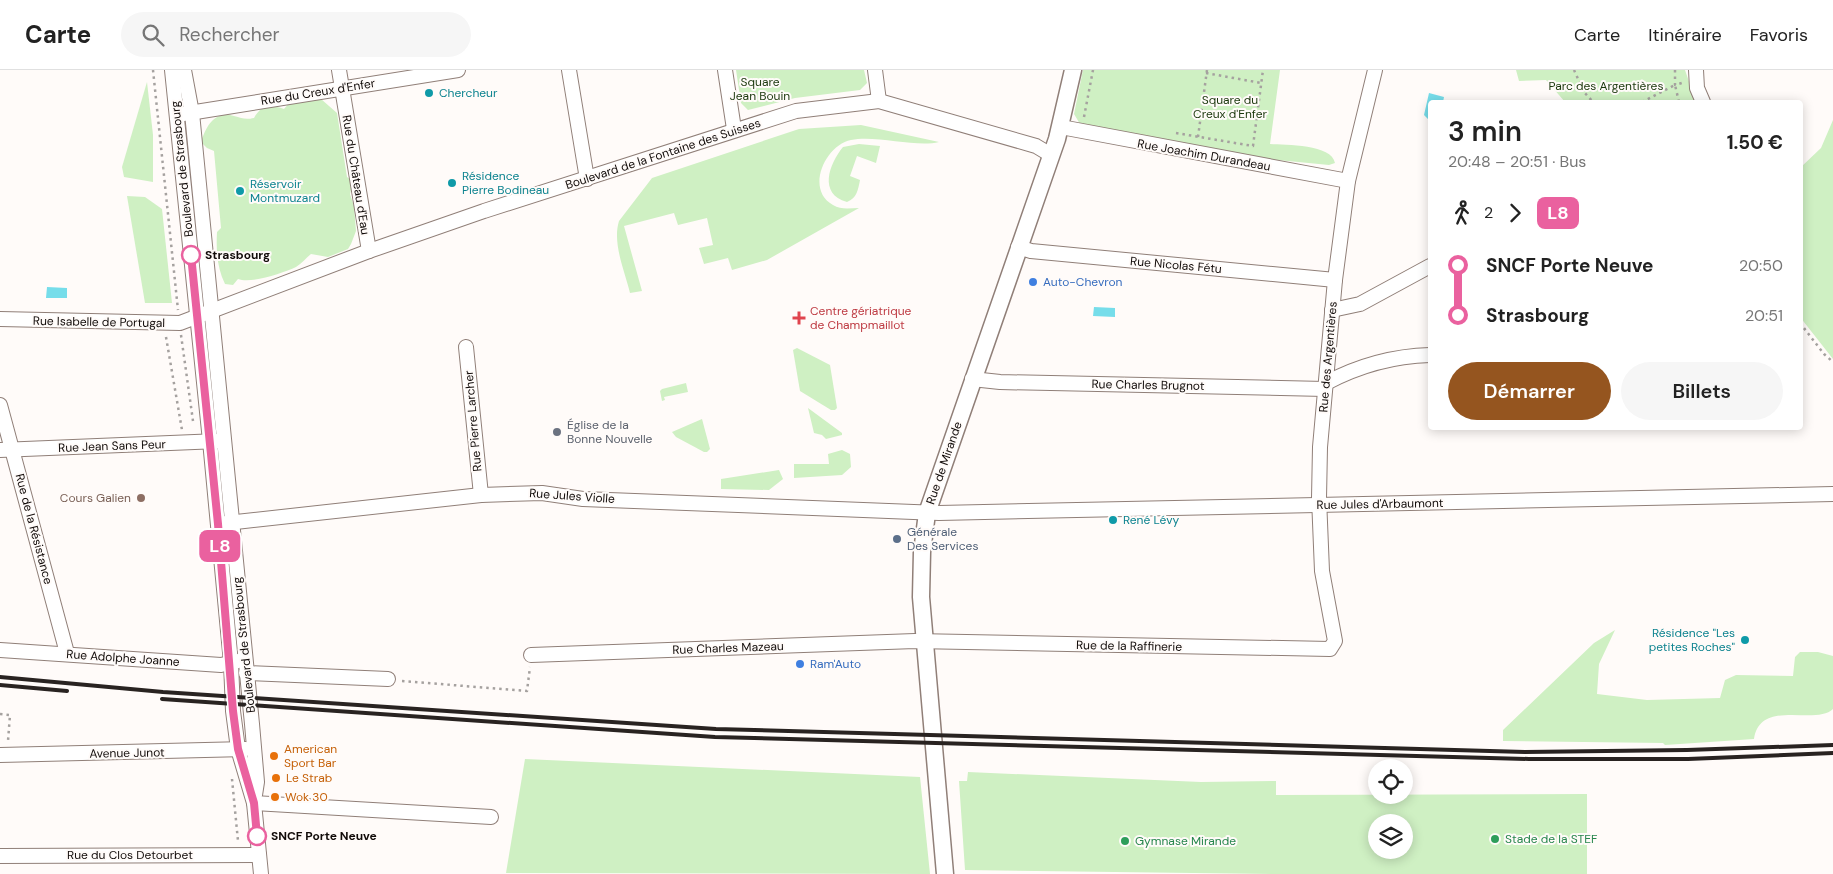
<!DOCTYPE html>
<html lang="fr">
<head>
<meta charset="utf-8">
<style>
  body { margin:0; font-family:"DM Sans",sans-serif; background:#f6f6f6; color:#222; height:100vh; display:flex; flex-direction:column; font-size:19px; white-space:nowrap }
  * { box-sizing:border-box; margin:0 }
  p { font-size:16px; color:#767676 }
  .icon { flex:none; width:28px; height:28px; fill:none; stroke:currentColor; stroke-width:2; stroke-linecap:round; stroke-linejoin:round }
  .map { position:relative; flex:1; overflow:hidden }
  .side { position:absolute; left:1428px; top:30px; width:375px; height:330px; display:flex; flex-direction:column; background:#fff; border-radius:5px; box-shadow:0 2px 12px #0003 }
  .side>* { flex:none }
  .badge { padding:0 10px; border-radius:8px; font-size:18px; line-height:32px }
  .buttons { position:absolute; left:1368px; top:689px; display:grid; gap:10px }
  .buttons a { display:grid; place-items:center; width:45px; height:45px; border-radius:50%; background:#fff; box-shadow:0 2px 12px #0003; font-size:25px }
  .map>.badge { position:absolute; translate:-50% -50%; box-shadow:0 0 0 2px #fff }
  .legs { display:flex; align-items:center; gap:8px; height:55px; padding:0 20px; font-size:16px }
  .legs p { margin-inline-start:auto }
  .overview { display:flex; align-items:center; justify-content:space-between; height:85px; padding:0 20px }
  h1 { font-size:28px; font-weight:600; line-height:38px }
  .button { display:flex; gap:10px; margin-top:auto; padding:10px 20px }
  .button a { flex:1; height:58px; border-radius:30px; background:#95551f; color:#fff; font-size:20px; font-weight:600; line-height:58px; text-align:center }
  .button a+a { background:#f6f6f6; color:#222 }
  ul { padding:0 20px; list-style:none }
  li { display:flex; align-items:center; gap:18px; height:50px; font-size:19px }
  li i { display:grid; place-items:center; width:8px; height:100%; margin:0 6px; background:currentColor }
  li i::after { content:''; width:12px; height:12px; margin:-6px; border:4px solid; border-radius:50%; background:#fff }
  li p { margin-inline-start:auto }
  li:first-child i { background:linear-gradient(#0000 50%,currentColor 0) }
  li:last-child i { background:linear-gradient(currentColor 50%,#0000 0) }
  header { display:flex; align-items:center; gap:30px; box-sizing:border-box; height:70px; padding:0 25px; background:#fff; border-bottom:1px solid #e0e0e0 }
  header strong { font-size:24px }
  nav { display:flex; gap:28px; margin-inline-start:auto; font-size:18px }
  .search { width:350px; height:45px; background:#f6f6f6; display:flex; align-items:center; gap:12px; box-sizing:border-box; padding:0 18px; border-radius:28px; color:#767676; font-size:19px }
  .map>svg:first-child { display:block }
  .green { fill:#cff0c3; fill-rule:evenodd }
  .water { fill:#76ddea }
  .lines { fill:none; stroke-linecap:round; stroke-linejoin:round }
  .minor-casing { stroke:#907f78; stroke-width:16 }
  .major-casing { stroke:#907f78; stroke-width:19 }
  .path { stroke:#a5a19f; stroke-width:2.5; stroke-dasharray:2.5 4; stroke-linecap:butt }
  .minor { stroke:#fff; stroke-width:14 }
  .major { stroke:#fff; stroke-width:16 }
  .rail { stroke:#292321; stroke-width:4 }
  .line-1-casing { stroke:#fff; stroke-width:11 }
  .line-1 { stroke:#ea619f; stroke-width:8 }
  .culture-dot { fill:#0f9aa8; stroke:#fffbf9; stroke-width:2 }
  .stop-1-dot { fill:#fff; stroke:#ea619f; stroke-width:2.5 }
  .shop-dot { fill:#3f7fe0; stroke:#fffbf9; stroke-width:2 }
  .health-dot { fill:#e0444e; stroke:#fffbf9; stroke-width:2 }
  .worship-dot { fill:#6b7280; stroke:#fffbf9; stroke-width:2 }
  .education-dot { fill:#8d6e63; stroke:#fffbf9; stroke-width:2 }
  .service-dot { fill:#5c6f8a; stroke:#fffbf9; stroke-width:2 }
  .food-dot { fill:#e8710a; stroke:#fffbf9; stroke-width:2 }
  .leisure-dot { fill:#2e9e5b; stroke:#fffbf9; stroke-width:2 }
  .labels { text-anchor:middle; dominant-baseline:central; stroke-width:4; stroke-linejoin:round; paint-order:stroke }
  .park-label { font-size:12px; fill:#1a370c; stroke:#fffbf9 }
  .street-label { font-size:12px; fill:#110b09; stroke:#fffbf9 }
  .culture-label { font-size:12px; fill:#0d838f; stroke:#fffbf9; text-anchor:start }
  .stop-label { font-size:12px; font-weight:bold; fill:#110b09; stroke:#fffbf9; text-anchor:start }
  .shop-label { font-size:12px; fill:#366cbe; stroke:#fffbf9; text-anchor:start }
  .health-label { font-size:12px; fill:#be3a42; stroke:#fffbf9; text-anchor:start }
  .worship-label { font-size:12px; fill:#5b616d; stroke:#fffbf9; text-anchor:start }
  .education-label { font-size:12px; fill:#785e54; stroke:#fffbf9; text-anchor:end }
  .service-label { font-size:12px; fill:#4e5e75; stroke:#fffbf9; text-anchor:start }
  .food-label { font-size:12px; fill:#c56008; stroke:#fffbf9; text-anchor:start }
  .leisure-label { font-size:12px; fill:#27864d; stroke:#fffbf9; text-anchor:start }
</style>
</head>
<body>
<header>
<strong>Carte</strong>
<div class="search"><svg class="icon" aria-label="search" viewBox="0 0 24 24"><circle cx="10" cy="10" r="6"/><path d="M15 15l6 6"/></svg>Rechercher</div>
<nav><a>Carte</a><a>Itinéraire</a><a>Favoris</a></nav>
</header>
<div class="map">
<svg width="1833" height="804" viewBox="0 0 1833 804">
  <rect width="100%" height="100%" fill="#fffbf9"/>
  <g class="green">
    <polygon points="736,0 864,0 867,13 860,20 795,28 748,40 741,33"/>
    <path d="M1083,0H1280L1270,74C1286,75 1332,74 1335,93L1329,95L1225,85L1083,59L1074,44Z"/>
    <polygon points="1516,0 1685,0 1696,32 1565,32 1546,10 1519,11"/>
    <polygon points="147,12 153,65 153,112 124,107 122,97"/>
    <path d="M312,26L321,29L337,43L347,107L353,111L350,124L354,136L356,161L351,174L348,179L328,187L311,184C306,188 301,194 296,197C283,203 251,214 238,209L233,215L225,214C217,198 216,180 217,162L221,158L214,81L207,78L201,72C206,57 214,40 234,46C242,48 245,50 254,48C261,35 270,34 284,39L290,32Z"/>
    <polygon points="1833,50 1833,289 1800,247 1800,98 1821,78"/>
    <path d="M861,55L939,72C917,78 877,65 851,70C825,75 805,120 833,135C841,140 850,138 859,138L767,190L732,200L728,188L704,194L699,178L713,175L707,148L678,155L674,143L624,156L642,221L630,223C625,202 612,173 619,151L652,108L799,59Z"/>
    <path d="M859,74L880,76L876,93L857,86L850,106L860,110C858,120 857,128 847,132C818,124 829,94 843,77Z"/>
    <polygon points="127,126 145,127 162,139 172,233 145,233"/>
    <polygon points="797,278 830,295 837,338 835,340 831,340 800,321 793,280"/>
    <polygon points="686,313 688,322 664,327 665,330 662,331 660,321 662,319"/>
    <polygon points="808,338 842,363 842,365 826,369 822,365 814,363"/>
    <polygon points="702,349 710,379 707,382 704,382 676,367 672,362"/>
    <polygon points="842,380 850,384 851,397 842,405 794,408 794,394 829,394 828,384"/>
    <polygon points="779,400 783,409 769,420 721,419 721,409"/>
    <path d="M1615,560L1599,594L1597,624L1647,630L1720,628L1725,610L1736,605L1793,606L1795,587L1800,582H1818L1833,586V639C1816,656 1760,628 1754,669L1665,675L1663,673L1503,671V660L1594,573Z"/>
    <polygon points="525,689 920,707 930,804 506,803"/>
    <path d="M968,702L1201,712L1276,711V725L1587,724V804H1274L965,800L959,711H967ZM1376,752H1404V780H1376Z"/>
  </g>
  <g class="water">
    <polygon points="1429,23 1444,27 1443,32 1430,32 1430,51 1424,45"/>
    <polygon points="47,217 67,218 67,228 46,228"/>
    <polygon points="1094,237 1115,238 1115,247 1093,246"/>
  </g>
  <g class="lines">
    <defs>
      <g id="minor">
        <polyline points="172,0 210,371 231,593 233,641 238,679 254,733 261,804"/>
        <polyline points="184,0 192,43 252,654 257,712 255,725"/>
        <polyline points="339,0 369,181"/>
        <polyline points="569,0 587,109"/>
        <polyline points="725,0 734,59"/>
        <polyline points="875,0 879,31"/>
        <polyline points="1696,0 1697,18 1703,32"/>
        <polyline points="183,44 458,0"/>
        <polyline points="1061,57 1348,111"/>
        <polyline points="1018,177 1031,181 1335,210"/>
        <polyline points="1332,240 1360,234 1430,196"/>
        <polyline points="0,249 180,253 369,181 484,141 796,41 879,31 1036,76 1051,85"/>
        <polyline points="466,277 481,425"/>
        <polyline points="972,309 1000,312 1325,319"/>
        <path d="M1326,313C1358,296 1393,286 1430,285"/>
        <polyline points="0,335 67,583"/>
        <polyline points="0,380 219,371"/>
        <polyline points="218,454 481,425 542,423 583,429 939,443 1833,424"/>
        <polyline points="0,580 221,595 238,591"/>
        <polyline points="531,585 915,571 1330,579 1335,571 1322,501 1319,428 1320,377 1335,210 1348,111 1375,0"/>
        <polyline points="246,603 388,609"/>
        <polyline points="0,685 246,679"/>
        <polyline points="254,733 491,747"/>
        <polyline points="0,786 259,785"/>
      </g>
      <polyline id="major" points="945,804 921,527 922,482 927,443 1057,69 1073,0"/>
    </defs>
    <use href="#minor" class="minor-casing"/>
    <use href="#major" class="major-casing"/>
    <g class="path">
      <polyline points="153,0 178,240"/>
      <polyline points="1574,0 1584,22 1593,32"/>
      <polyline points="1675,0 1675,15 1685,12"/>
      <polyline points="1206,3 1261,13"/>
      <polyline points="1642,32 1675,15 1679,32"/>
      <polyline points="1084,47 1093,0"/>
      <polyline points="1176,63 1253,76 1263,0"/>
      <polyline points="1198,67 1207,0"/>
      <polyline points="1800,253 1824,284 1833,292"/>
      <polyline points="181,265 193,351"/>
      <polyline points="166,267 182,360"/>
      <polyline points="402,611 527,621 530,597"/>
      <polyline points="0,644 10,645 8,671"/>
      <polyline points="232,709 238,771"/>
    </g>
    <use href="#minor" class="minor"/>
    <use href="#major" class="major"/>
    <g class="rail">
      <polyline points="0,607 163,622 716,659 1525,682 1687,680 1833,675"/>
      <polyline points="0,615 67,621"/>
      <polyline points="162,629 715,667 1529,689 1688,689 1833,683"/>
    </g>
  </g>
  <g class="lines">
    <defs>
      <polyline id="line-1" points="191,185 218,454 233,641 238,679 254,733 257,766"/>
    </defs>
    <use href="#line-1" class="line-1-casing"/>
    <use href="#line-1" class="line-1"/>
  </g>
  <g class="culture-dot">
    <circle cx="429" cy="23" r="5"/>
    <circle cx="452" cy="113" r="5"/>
    <circle cx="240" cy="121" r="5"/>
    <circle cx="1113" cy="450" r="5"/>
    <circle cx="1745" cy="570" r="5"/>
  </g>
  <g class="stop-1-dot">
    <circle cx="191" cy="185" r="9"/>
    <circle cx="257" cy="766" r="9"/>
  </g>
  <g class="shop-dot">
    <circle cx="1033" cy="212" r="5"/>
    <circle cx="800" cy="594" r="5"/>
  </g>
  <path class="health-dot" d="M796.5 240.5h5v5h5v5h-5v5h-5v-5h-5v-5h5z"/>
  <circle class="worship-dot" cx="557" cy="362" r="5"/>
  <circle class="education-dot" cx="141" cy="428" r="5"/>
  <circle class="service-dot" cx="897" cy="469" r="5"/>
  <g class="food-dot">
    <circle cx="274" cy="686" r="5"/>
    <circle cx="276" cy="708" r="5"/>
    <circle cx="275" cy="727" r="5"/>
  </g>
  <g class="leisure-dot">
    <circle cx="1495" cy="769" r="5"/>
    <circle cx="1125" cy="771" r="5"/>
  </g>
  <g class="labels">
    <g class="park-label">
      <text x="760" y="12">Square<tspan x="760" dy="14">Jean Bouin</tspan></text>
      <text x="1606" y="16">Parc des Argentières</text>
      <text x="1230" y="30">Square du<tspan x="1230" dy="14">Creux d'Enfer</tspan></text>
    </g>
    <g class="street-label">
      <text transform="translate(318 22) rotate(-9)">Rue du Creux d'Enfer</text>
      <text transform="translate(663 84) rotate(-18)">Boulevard de la Fontaine des Suisses</text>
      <text transform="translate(1204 85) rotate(10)">Rue Joachim Durandeau</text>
      <text transform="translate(182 99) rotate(-96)">Boulevard de Strasbourg</text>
      <text transform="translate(356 105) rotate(81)">Rue du Château d'Eau</text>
      <text transform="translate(1176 195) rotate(5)">Rue Nicolas Fétu</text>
      <text transform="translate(99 252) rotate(1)">Rue Isabelle de Portugal</text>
      <text transform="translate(1328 287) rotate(-85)">Rue des Argentières</text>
      <text transform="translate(1148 315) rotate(1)">Rue Charles Brugnot</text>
      <text transform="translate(473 351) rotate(-95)">Rue Pierre Larcher</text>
      <text transform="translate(112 376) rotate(-2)">Rue Jean Sans Peur</text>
      <text transform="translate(944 393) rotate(-71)">Rue de Mirande</text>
      <text transform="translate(572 426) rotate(4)">Rue Jules Violle</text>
      <text transform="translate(1380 434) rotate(-1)">Rue Jules d'Arbaumont</text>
      <text transform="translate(34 459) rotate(75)">Rue de la Résistance</text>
      <text transform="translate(244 575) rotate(-96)">Boulevard de Strasbourg</text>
      <text transform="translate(1129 576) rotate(1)">Rue de la Raffinerie</text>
      <text transform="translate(728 578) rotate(-2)">Rue Charles Mazeau</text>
      <text transform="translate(123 588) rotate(4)">Rue Adolphe Joanne</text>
      <text transform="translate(127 683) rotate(-1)">Avenue Junot</text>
      <text x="130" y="785">Rue du Clos Detourbet</text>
    </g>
    <g class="culture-label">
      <text x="439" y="23">Chercheur</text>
      <text x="462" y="106">Résidence<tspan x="462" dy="14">Pierre Bodineau</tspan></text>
      <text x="250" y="114">Réservoir<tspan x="250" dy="14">Montmuzard</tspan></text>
      <text x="1123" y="450">René Lévy</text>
      <text x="1735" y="563" text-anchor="end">Résidence "Les<tspan x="1735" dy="14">petites Roches"</tspan></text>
    </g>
    <g class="stop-label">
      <text x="205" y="185">Strasbourg</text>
      <text x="271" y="766">SNCF Porte Neuve</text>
    </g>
    <g class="shop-label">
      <text x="1043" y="212">Auto-Chevron</text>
      <text x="810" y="594">Ram'Auto</text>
    </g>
    <g class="health-label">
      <text x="810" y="241">Centre gériatrique<tspan x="810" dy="14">de Champmaillot</tspan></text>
    </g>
    <g class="worship-label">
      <text x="567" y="355">Église de la<tspan x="567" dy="14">Bonne Nouvelle</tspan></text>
    </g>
    <g class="education-label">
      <text x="131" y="428">Cours Galien</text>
    </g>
    <g class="service-label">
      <text x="907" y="462">Générale<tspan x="907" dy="14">Des Services</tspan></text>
    </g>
    <g class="food-label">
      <text x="284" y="679">American<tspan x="284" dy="14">Sport Bar</tspan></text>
      <text x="286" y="708">Le Strab</text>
      <text x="285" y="727">Wok 30</text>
    </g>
    <g class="leisure-label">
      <text x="1505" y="769">Stade de la STEF</text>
      <text x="1135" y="771">Gymnase Mirande</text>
    </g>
  </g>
</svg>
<div class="buttons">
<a><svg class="icon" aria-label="locate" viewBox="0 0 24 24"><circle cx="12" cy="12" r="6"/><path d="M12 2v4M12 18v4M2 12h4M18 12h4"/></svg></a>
<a><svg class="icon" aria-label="layers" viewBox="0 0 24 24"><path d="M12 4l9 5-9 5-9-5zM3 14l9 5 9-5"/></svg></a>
</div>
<b class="badge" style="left:220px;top:476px;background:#ea619f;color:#fff">L8</b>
<section class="side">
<div class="overview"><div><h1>3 min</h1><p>20:48 – 20:51 · Bus</p></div><b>1.50 €</b></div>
<div class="legs"><svg class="icon" aria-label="walk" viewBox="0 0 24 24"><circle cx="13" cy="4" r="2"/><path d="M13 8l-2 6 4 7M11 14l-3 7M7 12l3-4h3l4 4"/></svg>2<svg class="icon" aria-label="forward" viewBox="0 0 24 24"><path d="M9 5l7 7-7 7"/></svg><b class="badge" style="background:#ea619f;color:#fff">L8</b></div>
<ul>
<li><i style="color:#ea619f"></i><b>SNCF Porte Neuve</b><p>20:50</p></li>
<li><i style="color:#ea619f"></i><b>Strasbourg</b><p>20:51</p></li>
</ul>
<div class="button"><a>Démarrer</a><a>Billets</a></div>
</section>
</div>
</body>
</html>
